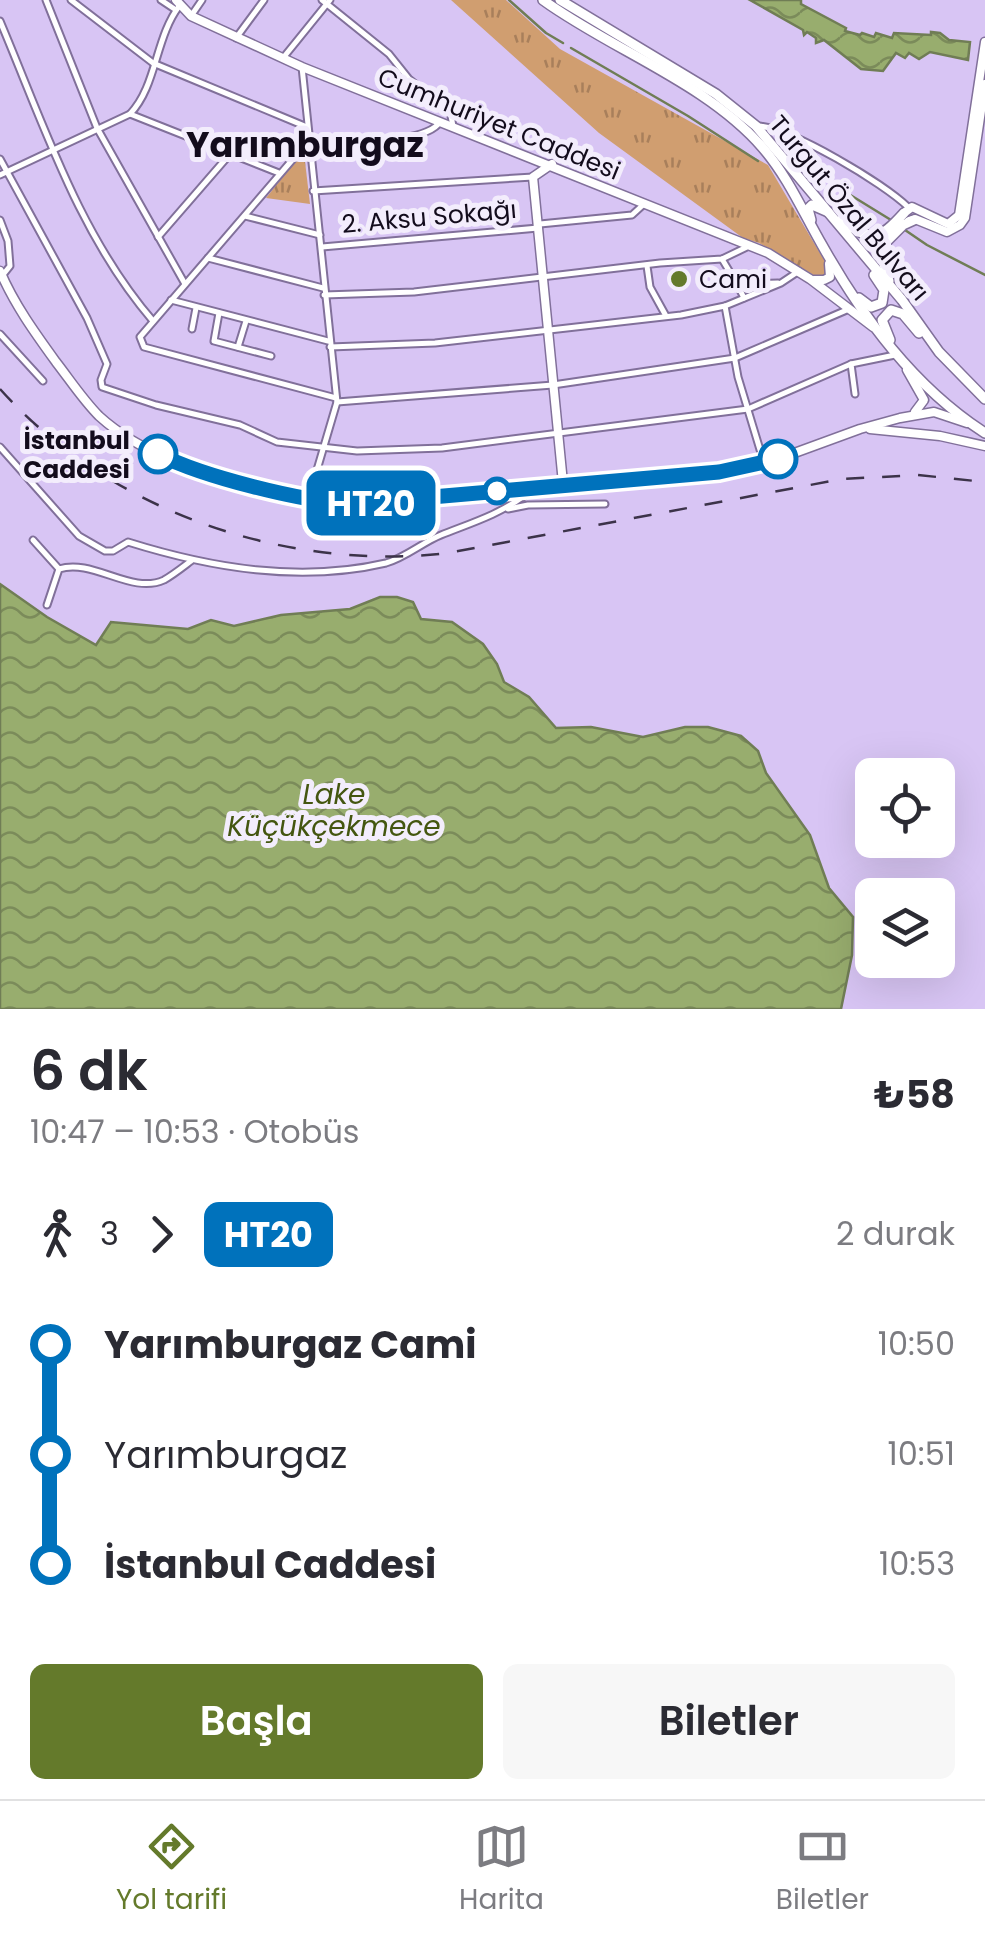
<!DOCTYPE html>
<html lang="tr">
<head>
<meta charset="utf-8">
<style>
  body { margin:0; font-family:Poppins,sans-serif; background:#f7f7f7; color:#2b2b33; height:100vh; display:flex; flex-direction:column; font-size:38px; white-space:nowrap }
  * { box-sizing:border-box; margin:0 }
  p { font-size:32px; color:#7c7c81 }
  .icon { flex:none; width:55px; height:55px; fill:none; stroke:currentColor; stroke-width:2; stroke-linecap:round; stroke-linejoin:round }
  .map { position:relative; height:1009px; overflow:hidden }
  .panel { display:flex; flex-direction:column; background:#fff; flex:1 }
  .panel>* { flex:none }
  .badge { padding:0 20px; border-radius:15px; font-size:35px; line-height:65px }
  .controls { position:absolute; left:855px; top:758px; display:grid; gap:20px }
  .controls a { display:grid; place-items:center; width:100px; height:100px; border-radius:15px; background:#fff; box-shadow:0 10px 40px #0002; font-size:50px }
  .map>.badge { position:absolute; translate:-50% -50%; box-shadow:0 0 0 5px #fff }
  .legs { display:flex; align-items:center; gap:15px; height:110px; padding:0 30px; font-size:32px }
  .legs p { margin-inline-start:auto }
  .summary { display:flex; align-items:center; justify-content:space-between; height:170px; padding:0 30px }
  h1 { font-size:55px; font-weight:600; line-height:75px }
  .cta { display:flex; gap:20px; margin-top:auto; padding:20px 30px }
  .cta a { flex:1; height:115px; border-radius:15px; background:#647a2b; color:#fff; font-size:40px; font-weight:600; line-height:115px; text-align:center }
  .cta a+a { background:#f7f7f7; color:#2b2b33 }
  ul { padding:0 30px; list-style:none }
  li { display:flex; align-items:center; gap:35px; height:110px; font-size:38px }
  li i { display:grid; place-items:center; width:15px; height:100%; margin:0 12px; background:currentColor }
  li i::after { content:''; width:25px; height:25px; margin:-12px; border:8px solid; border-radius:50%; background:#fff }
  li p { margin-inline-start:auto }
  li:first-child i { background:linear-gradient(#0000 50%,currentColor 0) }
  li:last-child i { background:linear-gradient(currentColor 50%,#0000 0) }
  .tabs { display:flex; justify-content:space-around; align-items:center; height:140px; border-top:2px solid #e1e1e2; background:#fff; font-size:28px; color:#7c7c81 }
  .tabs a { display:grid; justify-items:center; gap:5px }
  .tabs .active { color:#647a2b }
  .map>svg:first-child { display:block }
  .park { fill:url(#park-tufts) }
  .water { fill:url(#water-waves); stroke:#707d55; stroke-width:2.5 }
  .lines { fill:none; stroke-linecap:round; stroke-linejoin:round }
  .stream { stroke:#707d55; stroke-width:2.5 }
  .street-casing { stroke:#81709a; stroke-width:9 }
  .secondary-casing { stroke:#81709a; stroke-width:11 }
  .primary-casing { stroke:#81709a; stroke-width:12 }
  .street { stroke:#fff; stroke-width:5 }
  .secondary { stroke:#fff; stroke-width:8 }
  .primary { stroke:#fff; stroke-width:9 }
  .rail { stroke:#3c3349; stroke-width:2.5; stroke-dasharray:18 18; stroke-linecap:butt }
  .line-1-casing { stroke:#fff; stroke-width:22 }
  .line-1 { stroke:#0072bc; stroke-width:15 }
  .poi-dot { fill:#647a2b; stroke:#f3edfc; stroke-width:4 }
  .stop-1-dot { fill:#fff; stroke:#0072bc; stroke-width:5 }
  .labels { text-anchor:middle; dominant-baseline:central; stroke-width:10; stroke-linejoin:round; paint-order:stroke }
  .street-label { font-size:25px; fill:#130c1c; stroke:#f3edfc }
  .poi-label { font-size:25px; fill:#130c1c; stroke:#f3edfc; text-anchor:start }
  .stop-label { font-size:25px; font-weight:bold; fill:#130c1c; stroke:#f3edfc; text-anchor:end }
  .water-label { font-size:28px; font-style:italic; fill:#445610; stroke:#f3edfc }
  .district-label { font-size:35px; font-weight:bold; fill:#130c1c; stroke:#f3edfc }
</style>
</head>
<body>
<div class="map">
<svg width="985" height="1009" viewBox="0 0 985 1009">
  <defs>
    <pattern id="park-tufts" width="24" height="20" patternUnits="userSpaceOnUse" patternTransform="scale(2.5)"><rect width="24" height="20" fill="#d09e70"/><path d="M3 7l-1-3M5 7V3M7 7l1-3M15 17l-1-3M17 17v-4M19 17l1-3" fill="none" stroke="#a87f5b"/></pattern>
    <pattern id="water-waves" width="16" height="10" patternUnits="userSpaceOnUse" patternTransform="scale(2.5)"><rect width="16" height="10" fill="#98ad6e"/><path d="M0 5q4-4 8 0t8 0" fill="none" stroke="#7b8b5a"/></pattern>
  </defs>
  <rect width="100%" height="100%" fill="#d8c5f4"/>
  <g class="park">
    <polygon points="451,0 506,0 560,49 768,165 827,265 827,277 817,277 759,243 743,238 599,133"/>
    <polygon points="304,153 310,204 266,198 301,154"/>
  </g>
  <g class="water">
    <polygon points="750,0 801,0 801,4 846,28 845,31 860,35 862,33 874,37 876,33 892,38 894,33 931,35 931,32 940,33 949,40 970,42 968,60 930,52 919,59 909,53 905,58 896,53 883,71 861,69 824,40 816,43 816,38 807,32 804,35 803,30"/>
    <polygon points="0,584 47,617 96,645 111,622 188,629 211,620 234,626 281,615 350,609 380,597 397,597 413,602 421,619 452,622 483,644 497,664 504,682 529,697 556,728 591,727 643,737 685,727 708,727 741,736 758,751 766,773 810,835 829,888 853,917 852,955 841,1009 0,1009"/>
  </g>
  <g class="lines">
    <g class="stream">
      <polyline points="509,0 546,33 563,43"/>
      <polyline points="571,48 688,116 758,161"/>
      <polyline points="800,164 891,220"/>
      <polyline points="905,230 927,245 985,275"/>
    </g>
    <defs>
      <g id="street">
        <polyline points="46,0 97,128 185,284"/>
        <polyline points="71,0 153,63 307,127"/>
        <polyline points="161,0 176,10"/>
        <polyline points="322,0 389,54 409,79 450,111 453,126"/>
        <polyline points="191,16 202,0"/>
        <path d="M0,21C44,125 79,235 153,321"/>
        <polyline points="236,38 264,0"/>
        <polyline points="283,58 330,0"/>
        <polyline points="302,67 337,402 309,497"/>
        <path d="M130,114C157,86 155,37 180,5"/>
        <path d="M759,126C793,129 883,183 908,207"/>
        <polyline points="0,159 87,318 107,364 101,380 102,387 156,405 240,425 277,442 357,451 442,448 748,409 851,364 895,355"/>
        <polyline points="0,175 130,114 279,173"/>
        <polyline points="313,191 533,177"/>
        <polyline points="245,216 320,235"/>
        <polyline points="0,220 8,241 10,266 2,276"/>
        <polyline points="540,224 632,215 644,204"/>
        <polyline points="158,237 230,154"/>
        <polyline points="322,247 538,228"/>
        <polyline points="208,258 323,288"/>
        <polyline points="722,259 737,284"/>
        <polyline points="647,266 650,287 666,316"/>
        <polyline points="324,295 414,292 660,263 722,259 749,246"/>
        <polyline points="744,298 737,284 778,283"/>
        <polyline points="171,300 328,341"/>
        <polyline points="725,306 738,377 764,463"/>
        <polyline points="219,313 214,341 271,356"/>
        <polyline points="192,329 196,308"/>
        <polyline points="0,334 43,381"/>
        <polyline points="238,347 246,321"/>
        <polyline points="330,347 435,343 681,315 725,306 781,283 799,271"/>
        <polyline points="851,364 855,394"/>
        <path d="M336,398L144,347L140,337L306,144C336,138 423,147 440,122"/>
        <polyline points="337,402 553,385 735,358 849,309"/>
        <path d="M0,447L79,536L105,551H113L128,542C211,568 300,583 386,563C405,558 423,542 441,535C471,523 498,515 524,496V488"/>
        <polyline points="508,509 528,505 605,504"/>
        <polyline points="33,540 59,569"/>
        <path d="M47,605L59,569C93,558 131,595 164,580C173,575 183,567 191,561"/>
      </g>
      <g id="secondary">
        <polyline points="176,0 191,16 302,67 768,253 810,279 873,327"/>
        <polyline points="552,164 533,177 563,483"/>
        <polyline points="904,213 912,207 948,224 959,215 985,42"/>
        <polyline points="909,221 915,219 947,232 960,225 965,218 985,84"/>
        <path d="M0,271C14,304 35,333 56,362C70,380 83,400 99,416C144,457 202,471 259,486C294,495 328,505 364,503L719,472L778,459L860,429L900,418L934,412L967,423"/>
        <polyline points="814,280 824,280 830,277 829,264"/>
        <polyline points="907,370 924,400 915,412"/>
        <polyline points="870,429 940,436 985,446"/>
      </g>
      <g id="primary">
        <path d="M543,0C612,50 707,83 763,148C788,177 803,212 822,245C863,318 914,387 985,433"/>
        <polyline points="560,0 716,94 756,126 902,300 939,352 985,399"/>
        <polyline points="811,220 808,209 812,205 828,212"/>
        <path d="M841,220C871,242 879,241 904,213"/>
        <polyline points="889,281 883,261 883,245 903,225 914,220"/>
        <polyline points="859,298 871,307 882,303 884,290 874,275"/>
        <polyline points="890,340 882,320 891,310 903,314 919,333"/>
      </g>
    </defs>
    <use href="#street" class="street-casing"/>
    <use href="#secondary" class="secondary-casing"/>
    <use href="#primary" class="primary-casing"/>
    <use href="#street" class="street"/>
    <use href="#secondary" class="secondary"/>
    <use href="#primary" class="primary"/>
    <path class="rail" d="M0,389C110,512 287,572 448,553L842,479L918,475L985,482"/>
  </g>
  <g class="lines">
    <defs>
      <path id="line-1" d="M158,454C204,477 300,501 351,504L719,472L778,459"/>
    </defs>
    <use href="#line-1" class="line-1-casing"/>
    <use href="#line-1" class="line-1"/>
  </g>
  <circle class="poi-dot" cx="679" cy="279" r="10"/>
  <g class="stop-1-dot">
    <circle cx="158" cy="454" r="18"/>
    <circle cx="778" cy="459" r="18"/>
    <circle cx="497" cy="491" r="12"/>
  </g>
  <g class="labels">
    <g class="street-label">
      <text transform="translate(499 124) rotate(22)">Cumhuriyet Caddesi</text>
      <text transform="translate(849 208) rotate(50)">Turgut Özal Bulvarı</text>
      <text transform="translate(429 217) rotate(-5)">2. Aksu Sokağı</text>
    </g>
    <g class="poi-label">
      <text x="699" y="279">Cami</text>
    </g>
    <g class="stop-label">
      <text x="130" y="440">İstanbul<tspan x="130" dy="29">Caddesi</tspan></text>
    </g>
    <g class="water-label">
      <text x="334" y="794">Lake<tspan x="334" dy="32">Küçükçekmece</tspan></text>
    </g>
    <g class="district-label">
      <text x="305" y="144">Yarımburgaz</text>
    </g>
  </g>
</svg>
<div class="controls">
<a><svg class="icon" aria-label="locate" viewBox="0 0 24 24"><circle cx="12" cy="12" r="6"/><path d="M12 2v4M12 18v4M2 12h4M18 12h4"/></svg></a>
<a><svg class="icon" aria-label="layers" viewBox="0 0 24 24"><path d="M12 4l9 5-9 5-9-5zM3 14l9 5 9-5"/></svg></a>
</div>
<b class="badge" style="left:371px;top:503px;background:#0072bc;color:#fff">HT20</b>
</div>
<section class="panel">
<div class="summary"><div><h1>6 dk</h1><p>10:47 – 10:53 · Otobüs</p></div><b>₺58</b></div>
<div class="legs"><svg class="icon" aria-label="walk" viewBox="0 0 24 24"><circle cx="13" cy="4" r="2"/><path d="M13 8l-2 6 4 7M11 14l-3 7M7 12l3-4h3l4 4"/></svg>3<svg class="icon" aria-label="forward" viewBox="0 0 24 24"><path d="M9 5l7 7-7 7"/></svg><b class="badge" style="background:#0072bc;color:#fff">HT20</b><p>2 durak</p></div>
<ul>
<li><i style="color:#0072bc"></i><b>Yarımburgaz Cami</b><p>10:50</p></li>
<li><i style="color:#0072bc"></i><span>Yarımburgaz</span><p>10:51</p></li>
<li><i style="color:#0072bc"></i><b>İstanbul Caddesi</b><p>10:53</p></li>
</ul>
<div class="cta"><a>Başla</a><a>Biletler</a></div>
</section>
<nav class="tabs">
<a class="active"><svg class="icon" aria-label="directions" viewBox="0 0 24 24"><path d="M12 3l9 9-9 9-9-9zM9 14v-3h6M13 9l2 2-2 2"/></svg>Yol tarifi</a>
<a><svg class="icon" aria-label="map" viewBox="0 0 24 24"><path d="M3 6l6-2 6 2 6-2v14l-6 2-6-2-6 2zM9 4v14M15 6v14"/></svg>Harita</a>
<a><svg class="icon" aria-label="tickets" viewBox="0 0 24 24"><path d="M3 7h18v10H3zM15 7v10"/></svg>Biletler</a>
</nav>
</body>
</html>
